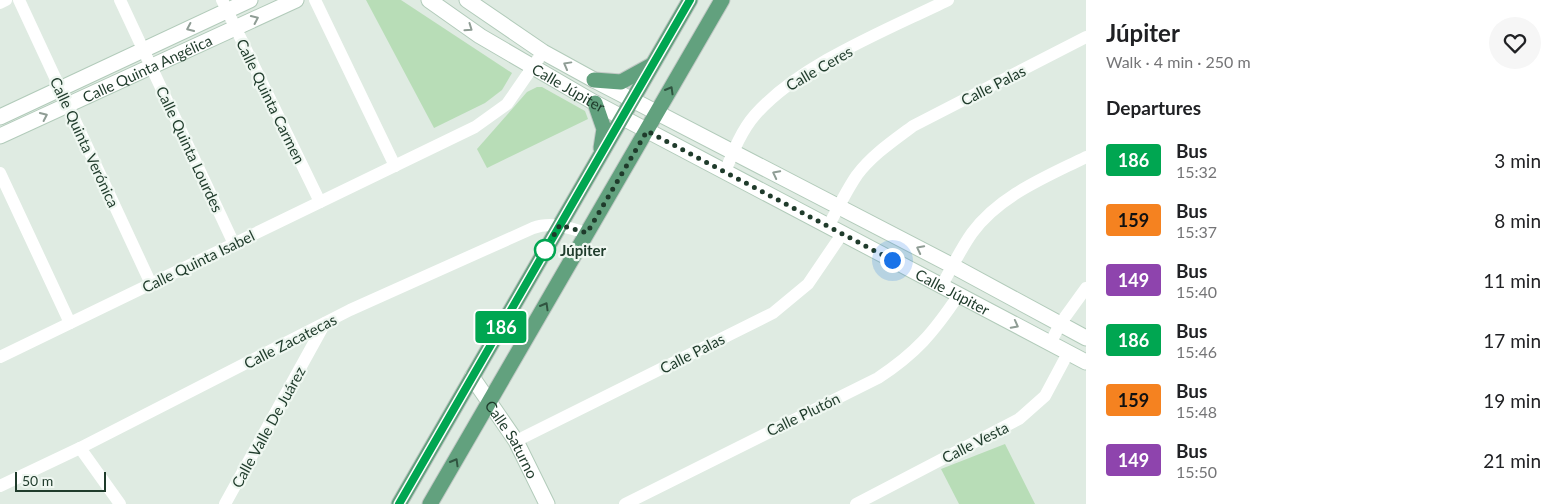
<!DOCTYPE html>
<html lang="en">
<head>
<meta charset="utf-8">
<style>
  body { margin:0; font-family:Lato,sans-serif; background:#f6f6f6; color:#202124; height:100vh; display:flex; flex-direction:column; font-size:19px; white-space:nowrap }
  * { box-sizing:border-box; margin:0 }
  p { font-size:16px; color:#757577 }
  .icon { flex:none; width:28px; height:28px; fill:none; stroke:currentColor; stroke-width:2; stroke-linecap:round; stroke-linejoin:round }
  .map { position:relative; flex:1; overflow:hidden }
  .panel { display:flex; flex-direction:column; background:#fff; width:475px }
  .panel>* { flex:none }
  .badge { padding:0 10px; border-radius:4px; font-size:18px; line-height:32px }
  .scale { position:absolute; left:15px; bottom:12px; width:91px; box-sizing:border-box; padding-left:5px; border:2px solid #1f3b2b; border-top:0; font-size:14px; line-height:18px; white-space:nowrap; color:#1f3b2b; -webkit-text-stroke:4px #eff7f1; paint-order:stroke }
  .you { position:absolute; width:25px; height:25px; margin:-12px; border:4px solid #fff; border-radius:50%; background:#1a73e8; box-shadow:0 0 0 8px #1a73e833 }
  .map>.badge { position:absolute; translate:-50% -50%; box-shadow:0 0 0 2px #fff }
  h2 { padding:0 20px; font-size:19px; line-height:45px }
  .round { display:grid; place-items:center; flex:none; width:52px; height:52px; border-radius:26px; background:#f6f6f6 }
  .head { display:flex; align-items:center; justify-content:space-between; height:85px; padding:0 20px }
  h1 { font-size:24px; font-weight:700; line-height:38px }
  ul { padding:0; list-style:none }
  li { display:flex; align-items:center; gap:15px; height:60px; padding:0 20px }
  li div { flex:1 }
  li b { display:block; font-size:19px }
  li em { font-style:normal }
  li .badge { min-width:55px; font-weight:700; text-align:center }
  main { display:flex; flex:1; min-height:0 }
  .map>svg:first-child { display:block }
  .green { fill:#b8ddb7 }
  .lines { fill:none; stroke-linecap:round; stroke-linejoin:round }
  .secondary-casing { stroke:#b2cbba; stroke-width:17 }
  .primary-casing { stroke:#c0c8c4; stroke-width:17 }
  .street { stroke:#fff; stroke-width:12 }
  .secondary { stroke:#fff; stroke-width:15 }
  .primary { stroke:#62a17e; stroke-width:15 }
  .oneway { stroke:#8f9d95 }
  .oneway2 { stroke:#305440 }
  .line-casing { stroke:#fff; stroke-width:11 }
  .line { stroke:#00a651; stroke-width:8 }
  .walk { stroke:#1f3b2b; stroke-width:5; stroke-dasharray:0 9 }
  .stop-dot { fill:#fff; stroke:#00a651; stroke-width:2.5 }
  .labels { text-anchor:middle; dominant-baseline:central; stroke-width:4.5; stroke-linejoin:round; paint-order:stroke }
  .street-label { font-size:15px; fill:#1f3b2b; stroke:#eff7f1 }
  .stop-label { font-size:15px; font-weight:bold; fill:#1f3b2b; stroke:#eff7f1; text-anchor:start }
</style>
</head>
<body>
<main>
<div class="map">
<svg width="1086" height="504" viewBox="0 0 1086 504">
  <rect width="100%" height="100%" fill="#dfebe2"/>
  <g class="green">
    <polygon points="366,0 401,0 512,73 502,90 485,103 434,128"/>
    <polygon points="537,87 542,87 585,111 588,119 487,168 477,149 527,92"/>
    <polygon points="1005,444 1035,504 959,504 941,469"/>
  </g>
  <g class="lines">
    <defs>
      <g id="secondary">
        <path id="s1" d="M429,0L480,36L595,103L1086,362"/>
        <polyline points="467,0 543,52 594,80 953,266 1086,338"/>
        <polyline points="0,117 250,0"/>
        <path id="s2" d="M0,136L296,0"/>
        <path id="s3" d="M472,377L516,441L547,504"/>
      </g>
      <g id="primary">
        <polyline points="594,80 621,82 650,66"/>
        <polyline points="595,103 604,129 601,148"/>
        <polyline points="399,504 690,0"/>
        <polyline points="430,504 722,0"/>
      </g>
    </defs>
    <use href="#secondary" class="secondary-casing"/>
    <use href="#primary" class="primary-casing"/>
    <g class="street">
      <polyline points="19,0 151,284"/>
      <polyline points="120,0 234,244"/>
      <polyline points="222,0 320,202"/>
      <polyline points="315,0 395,166"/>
      <polyline points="0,3 6,0"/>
      <path d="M725,172C733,152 741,131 755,115C800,64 887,30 948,0"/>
      <polyline points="0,173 70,323"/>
      <path d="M828,227C837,210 846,191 857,175C872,155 893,141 913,126L1086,37"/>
      <path d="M941,287C951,269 960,250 972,233C1000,195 1046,177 1086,157"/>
      <polyline points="1050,344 1060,324 1086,288"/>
      <polyline points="0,357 475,127 507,104 543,52"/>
      <polyline points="516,441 773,313 808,284 842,234"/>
      <polyline points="80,448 120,504"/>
      <path d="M0,486L80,448L350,310L533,228C552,221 569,228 587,233"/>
      <polyline points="225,504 325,323"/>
      <path d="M625,504L878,378C916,353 933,333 958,296"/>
      <polyline points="856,504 1019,419 1045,396 1068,353"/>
    </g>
    <use href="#secondary" class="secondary"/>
    <use href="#primary" class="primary"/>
  </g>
  <defs><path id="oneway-chevron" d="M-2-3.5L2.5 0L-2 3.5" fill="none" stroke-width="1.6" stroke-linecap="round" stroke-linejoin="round" transform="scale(1.25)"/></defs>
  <g class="oneway">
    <use href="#oneway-chevron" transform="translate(255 19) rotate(-25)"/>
    <use href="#oneway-chevron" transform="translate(190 28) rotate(155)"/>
    <use href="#oneway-chevron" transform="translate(469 28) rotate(35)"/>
    <use href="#oneway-chevron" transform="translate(567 65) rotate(-151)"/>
    <use href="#oneway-chevron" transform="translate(44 116) rotate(-25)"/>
    <use href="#oneway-chevron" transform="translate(776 174) rotate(-153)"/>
    <use href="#oneway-chevron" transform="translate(920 249) rotate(-153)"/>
    <use href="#oneway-chevron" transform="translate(1015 325) rotate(28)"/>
  </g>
  <g class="oneway2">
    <use href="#oneway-chevron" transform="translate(670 90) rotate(-60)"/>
    <use href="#oneway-chevron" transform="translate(545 306) rotate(-60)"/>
    <use href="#oneway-chevron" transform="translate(455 462) rotate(-60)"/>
  </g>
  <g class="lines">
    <defs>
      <polyline id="line" points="399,504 690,0"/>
    </defs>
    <use href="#line" class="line-casing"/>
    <use href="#line" class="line"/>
    <polyline class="walk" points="545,250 560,225 587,233 647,131 892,260"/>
  </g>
  <circle class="stop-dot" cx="545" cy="250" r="10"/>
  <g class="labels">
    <g class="street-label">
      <text stroke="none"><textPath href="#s2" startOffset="162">Calle Quinta Angélica</textPath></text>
      <text transform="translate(819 68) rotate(-30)">Calle Ceres</text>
      <text transform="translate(993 85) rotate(-27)">Calle Palas</text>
      <text stroke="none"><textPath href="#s1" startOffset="165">Calle Júpiter</textPath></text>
      <text transform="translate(271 101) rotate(64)">Calle Quinta Carmen</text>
      <text transform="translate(85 142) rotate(65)">Calle Quinta Verónica</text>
      <text transform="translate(190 149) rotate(65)">Calle Quinta Lourdes</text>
      <text transform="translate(198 261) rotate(-26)">Calle Quinta Isabel</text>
      <text stroke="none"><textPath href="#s1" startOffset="600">Calle Júpiter</textPath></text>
      <text transform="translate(290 341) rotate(-27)">Calle Zacatecas</text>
      <text transform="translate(692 353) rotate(-27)">Calle Palas</text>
      <text transform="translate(803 414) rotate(-26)">Calle Plutón</text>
      <text transform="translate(268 427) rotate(-61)">Calle Valle De Juárez</text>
      <text stroke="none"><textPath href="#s3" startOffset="74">Calle Saturno</textPath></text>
      <text transform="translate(975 442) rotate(-27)">Calle Vesta</text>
    </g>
    <g class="stop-label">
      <text x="560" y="250">Júpiter</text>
    </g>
  </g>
</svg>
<div class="scale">50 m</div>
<div class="you" style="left:892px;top:260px"></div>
<b class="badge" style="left:501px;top:327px;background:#00a651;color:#fff">186</b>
</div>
<section class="panel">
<div class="head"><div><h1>Júpiter</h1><p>Walk · 4 min · 250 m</p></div><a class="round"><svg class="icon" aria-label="heart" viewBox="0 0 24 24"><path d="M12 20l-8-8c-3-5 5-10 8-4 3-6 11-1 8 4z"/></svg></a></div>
<h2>Departures</h2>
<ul>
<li><span class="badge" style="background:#00a651;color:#fff">186</span><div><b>Bus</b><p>15:32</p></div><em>3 min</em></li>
<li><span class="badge" style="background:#f58220;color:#111">159</span><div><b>Bus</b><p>15:37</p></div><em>8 min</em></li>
<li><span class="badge" style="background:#8e44ad;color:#fff">149</span><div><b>Bus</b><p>15:40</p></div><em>11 min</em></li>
<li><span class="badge" style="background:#00a651;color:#fff">186</span><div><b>Bus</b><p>15:46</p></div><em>17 min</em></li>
<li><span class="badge" style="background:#f58220;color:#111">159</span><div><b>Bus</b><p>15:48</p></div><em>19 min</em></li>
<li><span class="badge" style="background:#8e44ad;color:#fff">149</span><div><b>Bus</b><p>15:50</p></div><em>21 min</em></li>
</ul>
</section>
</main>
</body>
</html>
